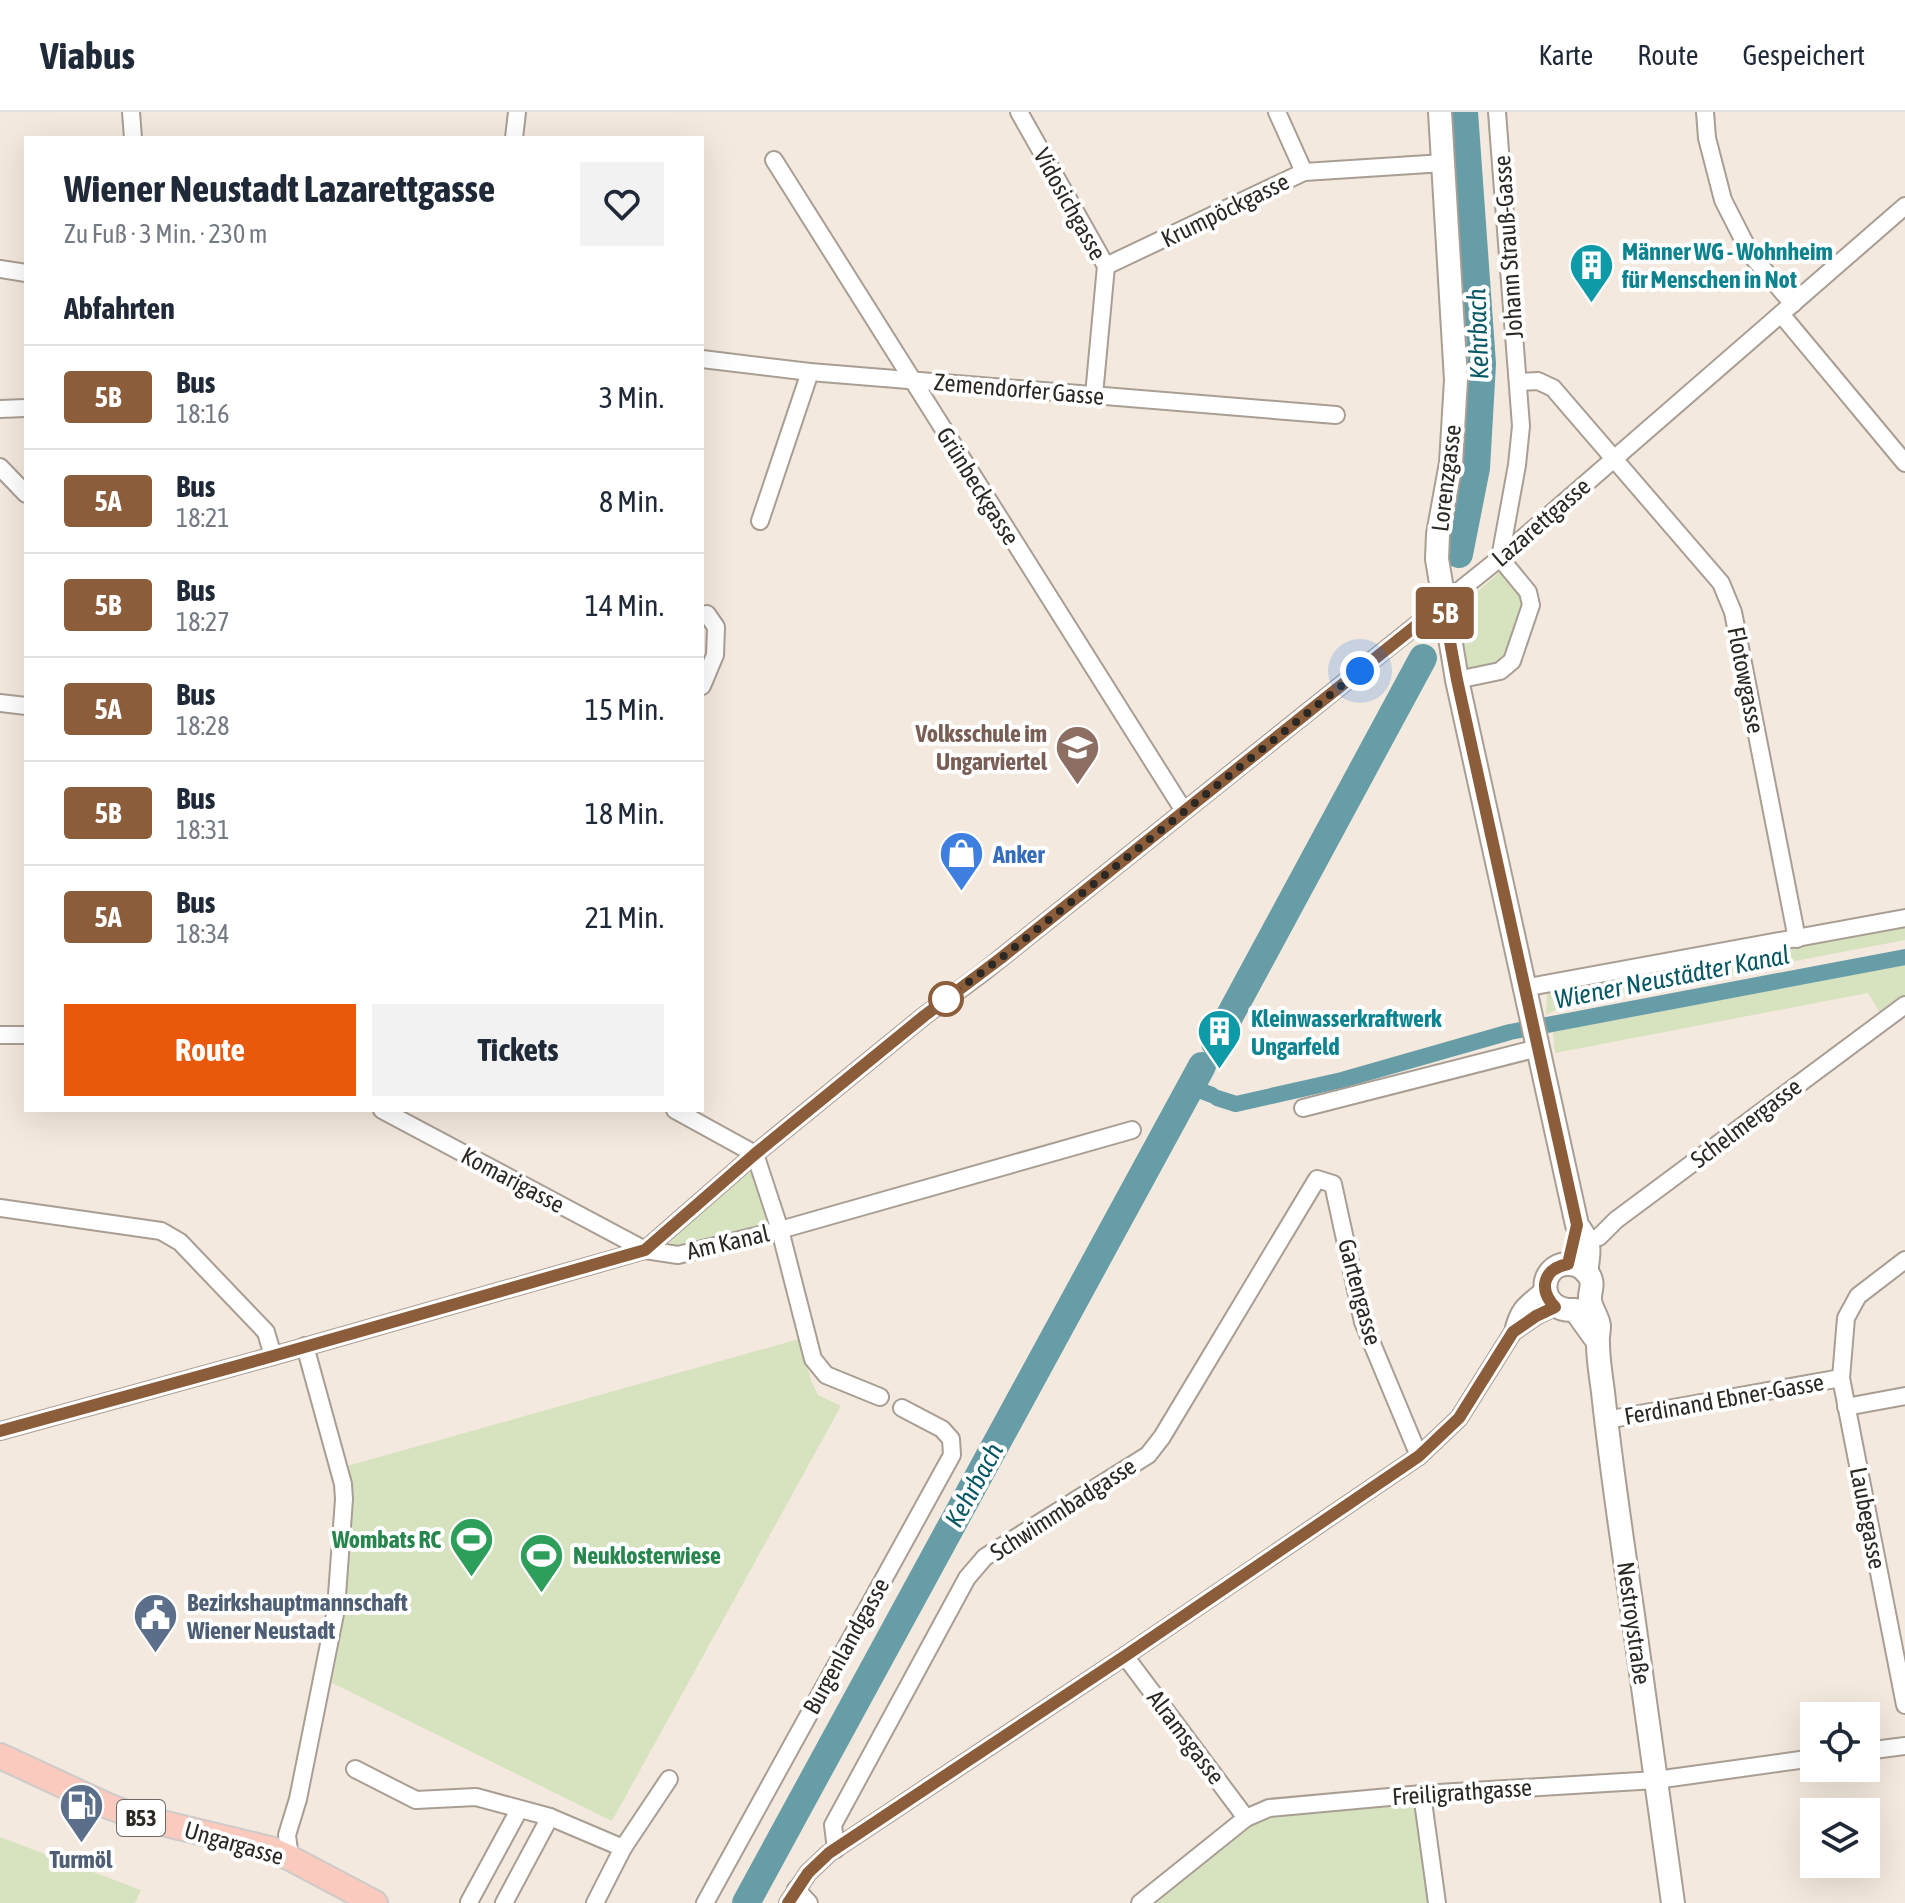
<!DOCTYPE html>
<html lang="de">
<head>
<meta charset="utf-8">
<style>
  body { margin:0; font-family:"Asap Condensed",sans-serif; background:#f2f2f3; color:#1f2937; height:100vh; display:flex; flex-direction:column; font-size:30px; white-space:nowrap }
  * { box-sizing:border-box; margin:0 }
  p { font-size:26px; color:#747a83 }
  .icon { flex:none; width:44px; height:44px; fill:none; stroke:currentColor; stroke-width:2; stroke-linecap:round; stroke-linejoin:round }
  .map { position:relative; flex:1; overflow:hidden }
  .side { position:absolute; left:24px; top:24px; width:680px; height:976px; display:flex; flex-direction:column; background:#fff; border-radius:0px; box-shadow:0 8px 32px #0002 }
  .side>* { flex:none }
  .badge { padding:0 16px; border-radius:6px; font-size:28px; line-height:52px }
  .controls { position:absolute; left:1800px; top:1590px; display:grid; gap:16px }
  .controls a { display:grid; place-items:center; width:80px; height:80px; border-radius:0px; background:#fff; box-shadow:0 8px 32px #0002; font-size:40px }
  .you { position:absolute; width:40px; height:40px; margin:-20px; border:6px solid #fff; border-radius:50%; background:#1a73e8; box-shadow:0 0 0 12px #1a73e833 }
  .map>.badge { position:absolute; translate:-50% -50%; box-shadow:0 0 0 4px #fff }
  h2 { padding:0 40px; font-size:30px; line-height:72px }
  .round { display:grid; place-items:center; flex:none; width:84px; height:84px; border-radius:0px; background:#f2f2f3 }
  .overview { display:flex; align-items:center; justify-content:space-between; height:136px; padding:0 40px }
  h1 { font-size:38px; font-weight:700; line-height:60px }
  .button { display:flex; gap:16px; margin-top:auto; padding:16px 40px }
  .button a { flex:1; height:92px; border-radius:0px; background:#ea580c; color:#fff; font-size:32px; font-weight:700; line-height:92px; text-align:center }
  .button a+a { background:#f2f2f3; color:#1f2937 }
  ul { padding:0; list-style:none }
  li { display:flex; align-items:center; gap:24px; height:104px; padding:0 40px; border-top:2px solid #e0e1e3 }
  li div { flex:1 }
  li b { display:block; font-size:30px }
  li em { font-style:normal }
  li .badge { min-width:88px; font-weight:700; text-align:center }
  header { display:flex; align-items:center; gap:48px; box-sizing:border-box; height:112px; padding:0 40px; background:#fff; border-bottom:2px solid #e0e1e3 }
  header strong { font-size:38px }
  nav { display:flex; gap:44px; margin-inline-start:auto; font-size:28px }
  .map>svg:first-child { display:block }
  .green { fill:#d7e2bf }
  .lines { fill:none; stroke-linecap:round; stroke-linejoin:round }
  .canal { stroke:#669da7; stroke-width:16 }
  .river { stroke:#669da7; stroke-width:28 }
  .street-casing { stroke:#a89e94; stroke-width:20 }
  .secondary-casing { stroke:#a89e94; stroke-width:26 }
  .primary-casing { stroke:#cccbca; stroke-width:28 }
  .street { stroke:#fff; stroke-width:16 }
  .secondary { stroke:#fff; stroke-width:22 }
  .primary { stroke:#f9cabd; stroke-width:24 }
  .line-casing { stroke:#fff; stroke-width:18 }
  .line { stroke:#8b5d3b; stroke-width:12 }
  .walk { stroke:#2c2824; stroke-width:8; stroke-dasharray:0 14.4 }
  .stop-dot { fill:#fff; stroke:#8b5d3b; stroke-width:4 }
  .labels { text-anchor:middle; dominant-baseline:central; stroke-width:8; stroke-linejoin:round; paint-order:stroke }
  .shield { fill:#fff; stroke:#6b6866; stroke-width:2 }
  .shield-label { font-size:22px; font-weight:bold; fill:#2c2824 }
  .street-label { font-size:24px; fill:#2c2824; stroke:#fff }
  .culture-label { font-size:24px; font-weight:bold; fill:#0d838f; stroke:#fff; text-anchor:start }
  .education-label { font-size:24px; font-weight:bold; fill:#785e54; stroke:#fff; text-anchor:end }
  .shop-label { font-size:24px; font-weight:bold; fill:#366cbe; stroke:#fff; text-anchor:start }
  .leisure-label { font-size:24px; font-weight:bold; fill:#27864d; stroke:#fff; text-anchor:end }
  .service-label { font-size:24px; font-weight:bold; fill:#4e5e75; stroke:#fff; text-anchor:start }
  .water-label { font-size:26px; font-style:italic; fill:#075864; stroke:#fff }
</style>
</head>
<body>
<header>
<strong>Viabus</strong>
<nav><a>Karte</a><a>Route</a><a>Gespeichert</a></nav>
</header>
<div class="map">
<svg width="1905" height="1791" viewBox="0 0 1905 1791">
  <rect width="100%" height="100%" fill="#f4e9de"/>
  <g class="green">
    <polygon points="1501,459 1522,482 1524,489 1507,544 1496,553 1470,558 1466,556 1457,503 1461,494"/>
    <polygon points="1905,813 1905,828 1565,893 1546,903 1547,881"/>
    <polygon points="1905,853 1905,883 1880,901 1868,881 1555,941 1553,920"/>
    <polygon points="751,1060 755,1061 768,1102 763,1113 710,1131 673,1136 670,1132 672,1123 746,1062"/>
    <polygon points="799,1227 812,1271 818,1283 841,1294 612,1709 332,1571 345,1500 353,1378 347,1354"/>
    <polygon points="1414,1692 1428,1791 1156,1791 1263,1705"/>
    <polygon points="0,1725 141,1778 135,1791 0,1791"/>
  </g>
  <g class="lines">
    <g class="canal">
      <polyline points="1191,975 1212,983"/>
      <polyline points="1217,986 1236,992 1342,968 1510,920 1905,845"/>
    </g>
    <g class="river">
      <polyline points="1459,442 1476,356 1482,252 1464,0"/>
      <polyline points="1215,931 1423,546"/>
      <polyline points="746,1791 1202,954"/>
    </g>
    <defs>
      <g id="street">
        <polyline points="131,0 133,26"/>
        <polyline points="1019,0 1106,154 1094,283"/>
        <polyline points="1277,0 1304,60"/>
        <polyline points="1705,0 1707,26 1723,88 1751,143 1793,192"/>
        <polyline points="514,26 517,0"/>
        <polyline points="774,48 1184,699"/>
        <polyline points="1106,154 1304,60 1444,51"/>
        <polyline points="0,157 26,161"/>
        <polyline points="1781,202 1905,351"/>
        <polyline points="702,247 810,260 1336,303"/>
        <polyline points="1518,270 1538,269 1553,276 1721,471 1733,500 1797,827"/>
        <polyline points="0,297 26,296"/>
        <polyline points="0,355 26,382"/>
        <polyline points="760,409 810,260"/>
        <polyline points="1457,568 1500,559 1512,549 1531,493 1528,480 1500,446 1517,353 1521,314 1497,0"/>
        <polyline points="702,574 715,543 716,515 707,502"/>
        <polyline points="0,591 26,594"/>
        <polyline points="1524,876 1905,806"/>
        <polyline points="0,923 26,923"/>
        <polyline points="1303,996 1538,936"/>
        <polyline points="382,998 645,1138"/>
        <polyline points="675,998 755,1042 780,1118 813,1247 826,1263 880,1285"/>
        <polyline points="0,1096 161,1119 180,1130 266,1220 273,1244"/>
        <polyline points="1588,1128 1599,1125 1616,1108 1905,893"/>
        <polyline points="645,1138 755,1042 924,904 981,862 1500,446 1905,94"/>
        <polyline points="1905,1148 1858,1184 1846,1206 1841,1266 1905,1593"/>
        <polyline points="1513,1220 1536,1204 1555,1195"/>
        <polyline points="1846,1295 1905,1284"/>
        <polyline points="1606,1308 1841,1266"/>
        <polyline points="0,1319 273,1244 645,1138 678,1143 780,1118 1132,1018"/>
        <polyline points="1125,1544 1246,1706"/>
        <polyline points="1866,1639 1905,1634"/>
        <polyline points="355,1657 416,1688 476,1685 550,1705 623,1736"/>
        <polyline points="1422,1682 1437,1791"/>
        <polyline points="836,1737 833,1713 967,1466 985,1445 1148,1343 1162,1325 1317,1067 1333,1072 1363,1210 1419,1344"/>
        <polyline points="290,1746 287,1723 298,1687 336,1497 344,1387 343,1372 305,1234"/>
        <polyline points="796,1777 809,1791"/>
        <polyline points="469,1790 519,1698"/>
        <polyline points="504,1791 550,1705"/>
        <polyline points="595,1791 623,1736 669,1667"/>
        <polyline points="705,1791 952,1343 951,1327 942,1317 902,1296"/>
        <path d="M788,1791L808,1761L829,1741L1125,1544L1419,1344L1459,1306L1513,1220C1518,1196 1526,1192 1545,1177"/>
        <polyline points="1140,1791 1246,1706 1269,1696 1422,1682 1656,1668 1814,1646"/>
      </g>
      <g id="secondary">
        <path d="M1440,0L1456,268L1451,351L1438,422L1437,447L1457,568L1577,1113C1591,1132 1590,1137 1586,1160"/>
        <path d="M1598,1230L1575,1198C1536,1200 1538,1153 1567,1152C1577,1151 1588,1158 1591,1168C1593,1174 1590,1179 1590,1185C1589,1195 1598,1204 1599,1214C1599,1220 1597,1226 1598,1232C1598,1248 1601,1264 1603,1280C1611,1355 1622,1429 1633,1503C1646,1599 1660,1695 1673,1791"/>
      </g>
      <polyline id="primary" points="0,1644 108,1694 137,1705 270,1737 290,1746 375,1791"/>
    </defs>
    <use href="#street" class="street-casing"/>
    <use href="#secondary" class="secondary-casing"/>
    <use href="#primary" class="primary-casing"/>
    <use href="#street" class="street"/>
    <use href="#secondary" class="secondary"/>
    <use href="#primary" class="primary"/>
  </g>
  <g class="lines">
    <defs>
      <path id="line" d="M0,1319L273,1244L645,1138L755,1042L924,904L1001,846L1443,492L1457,568L1577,1113L1568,1152C1543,1157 1538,1177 1555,1195L1536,1204L1513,1220L1459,1306L1419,1344L1125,1544L829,1741L808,1761L788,1791"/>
    </defs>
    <use href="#line" class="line-casing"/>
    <use href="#line" class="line"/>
    <polyline class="walk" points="946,887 1001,846 1360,559"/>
  </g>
  <defs>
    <symbol id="building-pin" viewBox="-11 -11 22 30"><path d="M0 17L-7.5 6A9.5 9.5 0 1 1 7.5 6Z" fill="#0f9aa8" stroke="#fff"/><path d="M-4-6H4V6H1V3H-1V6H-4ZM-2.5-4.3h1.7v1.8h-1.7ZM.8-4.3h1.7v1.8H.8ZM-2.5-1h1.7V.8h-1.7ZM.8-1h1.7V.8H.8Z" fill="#fff"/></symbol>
    <symbol id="school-pin" viewBox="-11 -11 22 30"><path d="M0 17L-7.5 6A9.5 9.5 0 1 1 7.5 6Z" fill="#8d6e63" stroke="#fff"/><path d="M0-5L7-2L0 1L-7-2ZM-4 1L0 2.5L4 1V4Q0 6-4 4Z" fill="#fff"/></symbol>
    <symbol id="shop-pin" viewBox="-11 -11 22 30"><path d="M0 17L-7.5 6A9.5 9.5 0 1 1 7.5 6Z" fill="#3f7fe0" stroke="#fff"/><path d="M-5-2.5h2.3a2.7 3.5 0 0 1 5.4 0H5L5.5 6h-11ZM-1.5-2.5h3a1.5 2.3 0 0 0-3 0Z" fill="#fff"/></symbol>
    <symbol id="stadium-pin" viewBox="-11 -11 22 30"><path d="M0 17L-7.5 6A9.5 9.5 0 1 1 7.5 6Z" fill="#2e9e5b" stroke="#fff"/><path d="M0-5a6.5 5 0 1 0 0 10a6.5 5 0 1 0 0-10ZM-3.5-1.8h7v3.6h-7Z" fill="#fff"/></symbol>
    <symbol id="civic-pin" viewBox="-11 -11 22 30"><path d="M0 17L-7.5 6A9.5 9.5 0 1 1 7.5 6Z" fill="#5c6f8a" stroke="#fff"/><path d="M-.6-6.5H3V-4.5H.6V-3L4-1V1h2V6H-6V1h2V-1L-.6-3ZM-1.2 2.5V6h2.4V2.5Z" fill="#fff"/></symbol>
    <symbol id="fuel-pin" viewBox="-11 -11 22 30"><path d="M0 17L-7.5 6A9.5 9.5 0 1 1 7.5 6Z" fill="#5c6f8a" stroke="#fff"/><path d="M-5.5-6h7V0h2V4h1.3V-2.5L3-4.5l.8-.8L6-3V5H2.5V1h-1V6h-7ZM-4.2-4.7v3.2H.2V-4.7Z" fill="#fff"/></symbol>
  </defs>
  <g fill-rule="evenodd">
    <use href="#building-pin" x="1566" y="128" width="51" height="69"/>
    <use href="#school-pin" x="1052" y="610" width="51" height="69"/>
    <use href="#shop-pin" x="936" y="716" width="51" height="69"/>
    <use href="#building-pin" x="1194" y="894" width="51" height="69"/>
    <use href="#stadium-pin" x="446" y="1402" width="51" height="69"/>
    <use href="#stadium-pin" x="516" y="1418" width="51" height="69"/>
    <use href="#civic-pin" x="130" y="1478" width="51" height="69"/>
    <use href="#fuel-pin" x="56" y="1668" width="51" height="69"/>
  </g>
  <circle class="stop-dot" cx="946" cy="887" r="16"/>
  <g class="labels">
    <rect class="shield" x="117" y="1688" width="48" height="36" rx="6"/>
    <g class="shield-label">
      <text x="141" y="1706">B53</text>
    </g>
    <g class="street-label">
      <text transform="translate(1070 92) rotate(61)">Vidosichgasse</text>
      <text transform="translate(1225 98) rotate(-26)">Krumpöckgasse</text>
      <text transform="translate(1508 135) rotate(-94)">Johann Strauß-Gasse</text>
      <text transform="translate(1019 277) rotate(5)">Zemendorfer Gasse</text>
      <text transform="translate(1446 366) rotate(-83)">Lorenzgasse</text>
      <text transform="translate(978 374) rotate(58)">Grünbeckgasse</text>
      <text transform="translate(1541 410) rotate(-41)">Lazarettgasse</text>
      <text transform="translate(1746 568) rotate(79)">Flotowgasse</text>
      <text transform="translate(1746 1011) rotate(-37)">Schelmergasse</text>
      <text transform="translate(513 1068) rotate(28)">Komarigasse</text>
      <text transform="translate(728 1130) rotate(-13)">Am Kanal</text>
      <text transform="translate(1360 1180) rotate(75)">Gartengasse</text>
      <text transform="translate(1724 1287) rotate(-10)">Ferdinand Ebner-Gasse</text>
      <text transform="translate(1063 1397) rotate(-33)">Schwimmbadgasse</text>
      <text transform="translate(1868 1406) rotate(79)">Laubegasse</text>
      <text transform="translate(1634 1511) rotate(82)">Nestroystraße</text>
      <text transform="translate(846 1534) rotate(-61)">Burgenlandgasse</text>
      <text transform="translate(1186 1625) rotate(53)">Alramsgasse</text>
      <text transform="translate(1462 1680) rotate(-4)">Freiligrathgasse</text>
      <text transform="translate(234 1731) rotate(16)">Ungargasse</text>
    </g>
    <g class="culture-label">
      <text x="1622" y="139">Männer WG - Wohnheim<tspan x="1622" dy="28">für Menschen in Not</tspan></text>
      <text x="1251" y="906">Kleinwasserkraftwerk<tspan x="1251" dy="28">Ungarfeld</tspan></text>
    </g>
    <g class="education-label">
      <text x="1047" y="621">Volksschule im<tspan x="1047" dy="28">Ungarviertel</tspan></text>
    </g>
    <g class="shop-label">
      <text x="993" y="742">Anker</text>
    </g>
    <g class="leisure-label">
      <text x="441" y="1427">Wombats RC</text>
      <text x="573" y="1443" text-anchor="start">Neuklosterwiese</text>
    </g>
    <g class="service-label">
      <text x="187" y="1490">Bezirkshauptmannschaft<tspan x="187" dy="28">Wiener Neustadt</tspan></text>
      <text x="81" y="1747" text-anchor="middle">Turmöl</text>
    </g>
    <g class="water-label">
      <text transform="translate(1478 222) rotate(-92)">Kehrbach</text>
      <text transform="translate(1672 865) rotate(-11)">Wiener Neustädter Kanal</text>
      <text transform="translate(974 1373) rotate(-61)">Kehrbach</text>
    </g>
  </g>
</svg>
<div class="controls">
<a><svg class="icon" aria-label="locate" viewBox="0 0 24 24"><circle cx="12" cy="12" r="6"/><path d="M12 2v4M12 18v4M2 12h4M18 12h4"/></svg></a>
<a><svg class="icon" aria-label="layers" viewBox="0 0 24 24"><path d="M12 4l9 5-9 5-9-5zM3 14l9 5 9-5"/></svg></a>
</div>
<div class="you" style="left:1360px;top:559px"></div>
<b class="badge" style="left:1445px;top:501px;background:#8b5d3b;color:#fff">5B</b>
<section class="side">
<div class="overview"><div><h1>Wiener Neustadt Lazarettgasse</h1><p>Zu Fuß · 3 Min. · 230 m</p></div><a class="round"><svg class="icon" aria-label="heart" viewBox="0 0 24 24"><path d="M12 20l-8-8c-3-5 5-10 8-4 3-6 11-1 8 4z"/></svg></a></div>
<h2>Abfahrten</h2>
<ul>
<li><span class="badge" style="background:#8b5d3b;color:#fff">5B</span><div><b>Bus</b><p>18:16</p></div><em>3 Min.</em></li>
<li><span class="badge" style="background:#8b5d3b;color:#fff">5A</span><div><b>Bus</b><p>18:21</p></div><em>8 Min.</em></li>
<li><span class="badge" style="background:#8b5d3b;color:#fff">5B</span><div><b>Bus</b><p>18:27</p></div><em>14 Min.</em></li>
<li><span class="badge" style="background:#8b5d3b;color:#fff">5A</span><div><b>Bus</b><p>18:28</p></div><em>15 Min.</em></li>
<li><span class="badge" style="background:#8b5d3b;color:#fff">5B</span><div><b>Bus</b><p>18:31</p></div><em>18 Min.</em></li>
<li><span class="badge" style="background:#8b5d3b;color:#fff">5A</span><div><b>Bus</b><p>18:34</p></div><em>21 Min.</em></li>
</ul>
<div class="button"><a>Route</a><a>Tickets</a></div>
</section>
</div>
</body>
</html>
